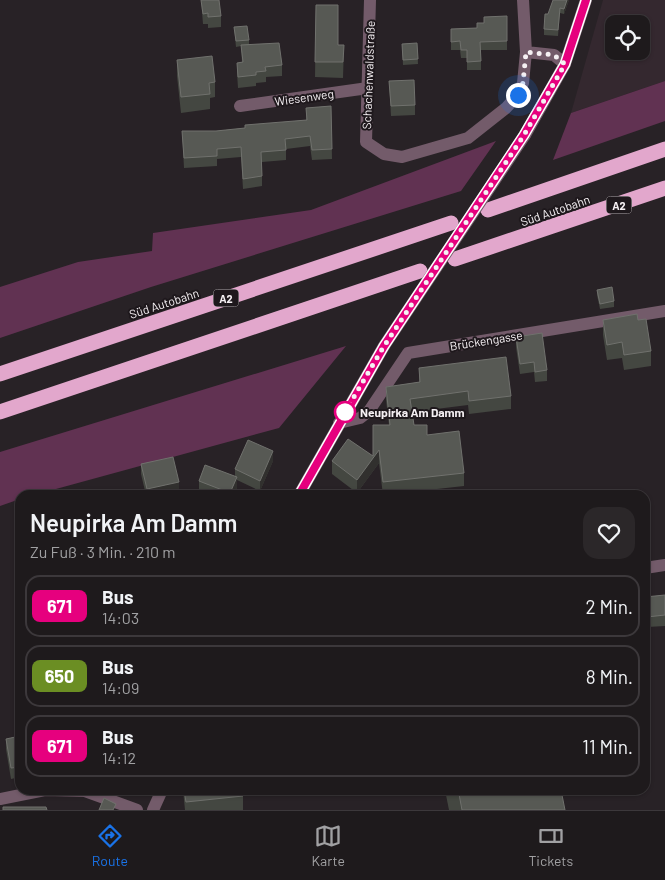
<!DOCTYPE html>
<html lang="de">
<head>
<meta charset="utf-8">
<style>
  body { margin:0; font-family:Barlow,sans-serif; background:#2b2729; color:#f1f3f6; height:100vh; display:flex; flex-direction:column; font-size:19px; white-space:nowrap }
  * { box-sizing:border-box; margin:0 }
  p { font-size:16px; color:#a1a1a3 }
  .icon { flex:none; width:28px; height:28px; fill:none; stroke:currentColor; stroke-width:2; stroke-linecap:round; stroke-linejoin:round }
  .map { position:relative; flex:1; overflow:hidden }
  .side { position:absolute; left:15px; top:490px; width:635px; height:305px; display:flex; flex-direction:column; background:#1e1a1c; border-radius:15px; box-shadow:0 1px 4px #0004,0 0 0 1px #3c383b }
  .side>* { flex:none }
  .badge { padding:0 10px; border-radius:8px; font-size:18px; line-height:32px }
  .fabs { position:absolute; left:605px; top:15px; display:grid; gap:10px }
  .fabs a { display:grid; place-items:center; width:45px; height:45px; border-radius:10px; background:#1e1a1c; box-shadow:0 1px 4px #0004,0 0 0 1px #3c383b; font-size:25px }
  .you { position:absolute; width:25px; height:25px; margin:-12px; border:4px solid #fff; border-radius:50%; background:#1a73e8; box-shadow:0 0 0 8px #1a73e833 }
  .map>.badge { position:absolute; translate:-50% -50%; box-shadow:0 0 0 2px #fff }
  .round { display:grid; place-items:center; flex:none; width:52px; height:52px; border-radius:15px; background:#2b2729 }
  .head { display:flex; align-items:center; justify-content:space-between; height:85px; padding:0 15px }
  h1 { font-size:24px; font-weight:600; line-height:38px }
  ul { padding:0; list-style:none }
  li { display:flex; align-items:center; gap:15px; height:62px; margin:0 10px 8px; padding:0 5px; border:2px solid #3c383b; border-radius:15px }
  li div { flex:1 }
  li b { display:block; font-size:19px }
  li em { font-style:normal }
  li .badge { min-width:55px; font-weight:700; text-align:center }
  .menu { display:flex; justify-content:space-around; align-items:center; height:70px; border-top:1px solid #3c383b; background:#1e1a1c; font-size:14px; color:#a1a1a3 }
  .menu a { display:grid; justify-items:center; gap:2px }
  .menu .active { color:#1a73e8 }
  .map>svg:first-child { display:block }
  .built { fill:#34282f; fill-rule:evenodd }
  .green { fill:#613252 }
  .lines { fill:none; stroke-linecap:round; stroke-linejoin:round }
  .street { stroke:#735b6a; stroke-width:12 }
  .highway { stroke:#e2a7cc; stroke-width:15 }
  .street-bridge { stroke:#735b6a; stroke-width:12 }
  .wall { fill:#444741 }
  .shaded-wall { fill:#31302e }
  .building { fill:#575954; stroke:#70716d }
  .line-casing { stroke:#fff; stroke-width:11 }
  .line { stroke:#e6007e; stroke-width:8 }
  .walk { stroke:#f5f0f3; stroke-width:5; stroke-dasharray:0 9 }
  .stop-dot { fill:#fff; stroke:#e6007e; stroke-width:2.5 }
  .labels { text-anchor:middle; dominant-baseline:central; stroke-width:4; stroke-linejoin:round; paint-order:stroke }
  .shield { fill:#1e181c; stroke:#b4afb2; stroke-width:1 }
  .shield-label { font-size:11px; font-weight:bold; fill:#f5f0f3 }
  .street-label { font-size:12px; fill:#f5f0f3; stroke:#1e181c }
  .stop-label { font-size:12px; font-weight:bold; fill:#f5f0f3; stroke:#1e181c; text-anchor:start }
</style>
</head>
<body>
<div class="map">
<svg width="665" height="810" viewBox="0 0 665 810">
  <rect width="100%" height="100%" fill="#282226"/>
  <path class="built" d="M603,0H665V81L571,113ZM614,24H641V51H614Z"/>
  <g class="green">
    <polygon points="665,81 665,121 553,160 571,113"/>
    <polygon points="496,141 461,191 151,287 0,338 0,287 78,262 152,251 153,233 311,210"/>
    <polygon points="346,346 279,428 34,495 20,495 20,499 0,506 0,452"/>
  </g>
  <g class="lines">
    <g class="street">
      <polyline points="370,0 366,142 384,154 402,157 468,138 506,108 518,95 523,83 526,52"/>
      <polyline points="523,0 526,52 554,55 565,64"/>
      <polyline points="240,106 368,88"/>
      <polyline points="525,135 565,64 586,0"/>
      <polyline points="339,423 360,418 369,411 408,353 665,311"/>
      <polyline points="299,495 384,346"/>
      <polyline points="645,568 665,565"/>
      <polyline points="0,799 45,790 85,791 137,810"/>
      <polyline points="153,810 162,790"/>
    </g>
    <g class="highway">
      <polyline points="488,210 665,149"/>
      <polyline points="455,259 665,188"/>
      <polyline points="0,374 451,223"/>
      <polyline points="0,412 420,271"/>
    </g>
    <polyline class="street-bridge" points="384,346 525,135"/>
  </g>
  <g class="wall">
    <polygon points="201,0 221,16 221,27 208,28 208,24 203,24"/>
    <polygon points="569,0 564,14 560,13 558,36 544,35 544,29 548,14"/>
    <polygon points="316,5 338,45 344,45 343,78 315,77"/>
    <polygon points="507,16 507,50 481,50 481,70 467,70 467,58 461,58 460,50 451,50 451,29 477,28 484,23"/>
    <polygon points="234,27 249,40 249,44 282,65 282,76 266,77 266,82 256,83 256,86 238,88 237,73 237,63 242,62 241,46 236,47"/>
    <polygon points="417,43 418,64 403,65 402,44"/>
    <polygon points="177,60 215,82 215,97 210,98 210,109 181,113 177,76"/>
    <polygon points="389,81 415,105 415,115 391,116"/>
    <polygon points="331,106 332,159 312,160 310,146 286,149 286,160 262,162 262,186 243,189 241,157 217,159 217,166 184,168 182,131 216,131 245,128 306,120 306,108"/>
    <polygon points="597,290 614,301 614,307 600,309 597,295"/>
    <polygon points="603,320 638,320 651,351 651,366 624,370 622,358 607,360 603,335"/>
    <polygon points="516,337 547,370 547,381 535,382 534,372 520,374 516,347"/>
    <polygon points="419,368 511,396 511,409 469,414 468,405 412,412 414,425 427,435 464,473 464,486 383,495 379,463 357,493 332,474 332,461 373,456 389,425 386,400 386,387 419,382"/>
    <polygon points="273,461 260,491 237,480 237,488 234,495 209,495 199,491 199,481 235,477 235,469"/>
    <polygon points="141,464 179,493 168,495 146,495 141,474"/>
    <polygon points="665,595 665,626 647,627 645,608 645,597"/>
    <polygon points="20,736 20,777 11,779 6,749 6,739"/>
    <polygon points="183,790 243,790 243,810 185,810"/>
    <polygon points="445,790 561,790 565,810 449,810"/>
  </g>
  <g class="shaded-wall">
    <polygon points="567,0 569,0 564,14 564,9"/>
    <polygon points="379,450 379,463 357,493 357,480"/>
    <polygon points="273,451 273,461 260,491 260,481"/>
    <polygon points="237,477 237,488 234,495 230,495 230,493"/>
    <polygon points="179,482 179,493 168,495 147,495 147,489"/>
  </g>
  <g class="building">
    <polygon points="201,0 219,0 221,16 208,17 208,13 203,14"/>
    <polygon points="553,0 567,0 564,9 560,8 558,30 544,29 545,14 548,14"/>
    <polygon points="316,5 338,5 338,45 344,45 343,62 315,62"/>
    <polygon points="507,16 507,41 480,42 481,61 467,62 467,50 461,50 460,41 451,42 451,29 477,28 477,23 484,23 484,17"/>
    <polygon points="247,26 249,40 236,41 234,27"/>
    <polygon points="279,43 282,65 265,67 266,71 256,72 256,75 238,77 237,63 243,62 241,45"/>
    <polygon points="417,43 418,59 403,60 402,44"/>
    <polygon points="212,56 215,82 209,83 210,94 181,97 177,60"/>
    <polygon points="414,80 415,105 391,106 389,81"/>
    <polygon points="331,106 332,149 312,150 310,136 285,139 286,150 261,152 262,176 243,179 241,147 217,149 217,156 184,158 182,131 216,131 245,128 245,125 307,120 306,108"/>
    <polygon points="612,287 614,301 600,304 597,290"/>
    <polygon points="637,314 638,320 646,319 651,351 624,355 622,342 607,345 603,320"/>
    <polygon points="542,333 547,370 535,372 534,362 520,364 516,337"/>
    <polygon points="506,357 511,396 469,401 468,391 410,399 414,425 427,425 427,435 459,431 464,473 383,482 379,450 357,480 332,461 348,439 373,456 373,425 390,425 386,387 420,382 419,368"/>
    <polygon points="248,440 273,451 260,481 235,469"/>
    <polygon points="173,457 179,482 147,489 141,464"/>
    <polygon points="205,465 237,477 230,493 199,481"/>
    <polygon points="665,595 665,615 647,617 645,597"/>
    <polygon points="20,736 20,767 11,768 6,739"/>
    <polygon points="184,790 243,790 243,796 186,802"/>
    <polygon points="449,790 561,790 565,810 462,810 459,794 450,795"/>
    <polygon points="104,798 116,804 113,810 99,810"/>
    <polygon points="3,807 46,807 47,810 3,810"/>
  </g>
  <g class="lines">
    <defs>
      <polyline id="line" points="299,495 384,346 524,135 565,64 586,0"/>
    </defs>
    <use href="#line" class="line-casing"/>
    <use href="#line" class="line"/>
    <polyline class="walk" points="345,412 384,346 524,135 565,64 554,55 526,52 523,83 518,95"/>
  </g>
  <circle class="stop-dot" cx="345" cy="412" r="10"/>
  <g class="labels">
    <g class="shield">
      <rect x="606.5" y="196.5" width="25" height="17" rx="4"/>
      <rect x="213.5" y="289.5" width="25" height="17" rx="4"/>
    </g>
    <g class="shield-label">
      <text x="619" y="205">A2</text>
      <text x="226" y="298">A2</text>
    </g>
    <g class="street-label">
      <text transform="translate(368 75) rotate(-88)">Schachenwaldstraße</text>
      <text transform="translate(304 97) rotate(-8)">Wiesenweg</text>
      <text transform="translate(555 210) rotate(-19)">Süd Autobahn</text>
      <text transform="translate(164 303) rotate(-18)">Süd Autobahn</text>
      <text transform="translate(486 340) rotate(-9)">Brückengasse</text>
    </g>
    <g class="stop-label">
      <text x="360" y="412">Neupirka Am Damm</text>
    </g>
  </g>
</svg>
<div class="fabs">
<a><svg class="icon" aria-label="locate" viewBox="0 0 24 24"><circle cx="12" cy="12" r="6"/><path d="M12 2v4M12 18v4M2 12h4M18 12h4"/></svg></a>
</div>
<div class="you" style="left:518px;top:95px"></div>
<section class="side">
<div class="head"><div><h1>Neupirka Am Damm</h1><p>Zu Fuß · 3 Min. · 210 m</p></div><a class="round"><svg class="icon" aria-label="heart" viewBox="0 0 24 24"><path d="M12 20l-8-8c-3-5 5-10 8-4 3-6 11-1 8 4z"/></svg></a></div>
<ul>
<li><span class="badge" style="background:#e6007e;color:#fff">671</span><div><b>Bus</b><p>14:03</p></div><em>2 Min.</em></li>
<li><span class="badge" style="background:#6b8e23;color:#fff">650</span><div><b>Bus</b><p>14:09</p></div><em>8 Min.</em></li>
<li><span class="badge" style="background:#e6007e;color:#fff">671</span><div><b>Bus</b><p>14:12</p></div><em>11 Min.</em></li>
</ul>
</section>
</div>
<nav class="menu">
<a class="active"><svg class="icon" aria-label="directions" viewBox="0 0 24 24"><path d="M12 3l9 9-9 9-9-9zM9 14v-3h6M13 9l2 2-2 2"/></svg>Route</a>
<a><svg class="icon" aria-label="map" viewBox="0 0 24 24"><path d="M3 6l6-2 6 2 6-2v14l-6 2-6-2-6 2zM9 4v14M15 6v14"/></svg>Karte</a>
<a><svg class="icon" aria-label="tickets" viewBox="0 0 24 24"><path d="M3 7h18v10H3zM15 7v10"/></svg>Tickets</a>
</nav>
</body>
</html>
